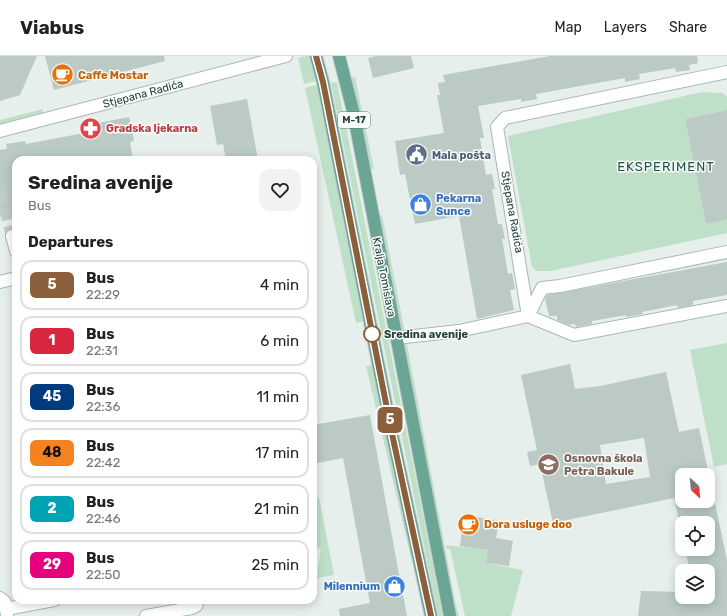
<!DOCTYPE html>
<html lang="en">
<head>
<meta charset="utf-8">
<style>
  body { margin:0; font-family:Rubik,sans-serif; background:#f2f2f2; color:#222; height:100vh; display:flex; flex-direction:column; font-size:15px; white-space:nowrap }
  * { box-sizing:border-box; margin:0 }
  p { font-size:13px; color:#767676 }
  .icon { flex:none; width:22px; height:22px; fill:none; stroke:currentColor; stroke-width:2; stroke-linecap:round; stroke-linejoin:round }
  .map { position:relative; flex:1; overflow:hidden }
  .drawer { position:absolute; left:12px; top:100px; width:305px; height:448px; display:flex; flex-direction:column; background:#fff; border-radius:12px; box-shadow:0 2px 10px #0003 }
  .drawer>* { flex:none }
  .badge { padding:0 8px; border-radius:6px; font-size:14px; line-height:26px }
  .needle { width:26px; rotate:154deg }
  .tools { position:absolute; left:675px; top:412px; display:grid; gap:8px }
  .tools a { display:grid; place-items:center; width:40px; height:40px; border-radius:8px; background:#fff; box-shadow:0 2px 10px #0003; font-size:20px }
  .map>.badge { position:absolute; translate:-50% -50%; box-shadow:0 0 0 2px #fff }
  h2 { padding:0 16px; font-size:15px; line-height:36px }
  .round { display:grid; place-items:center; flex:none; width:42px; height:42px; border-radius:12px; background:#f2f2f2 }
  .summary { display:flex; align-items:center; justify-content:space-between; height:68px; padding:0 16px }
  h1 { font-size:19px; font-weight:700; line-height:30px }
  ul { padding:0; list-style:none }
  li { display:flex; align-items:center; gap:12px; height:50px; margin:0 8px 6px; padding:0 8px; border:2px solid #e0e0e0; border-radius:12px }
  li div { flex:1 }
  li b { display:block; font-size:15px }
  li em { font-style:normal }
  li .badge { min-width:44px; font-weight:700; text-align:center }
  header { display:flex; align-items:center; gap:24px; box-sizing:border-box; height:56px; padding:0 20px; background:#fff; border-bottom:1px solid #e0e0e0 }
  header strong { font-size:19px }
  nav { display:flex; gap:22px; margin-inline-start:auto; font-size:14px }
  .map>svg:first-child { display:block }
  .green { fill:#bfe0c8 }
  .building { fill:#bbcac4; fill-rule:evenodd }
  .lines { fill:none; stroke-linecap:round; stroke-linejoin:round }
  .street-tunnel { stroke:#bfccc8; stroke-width:12; stroke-dasharray:12 6; stroke-linecap:butt }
  .street-casing { stroke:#a8b8b2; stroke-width:14 }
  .primary-casing { stroke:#c2cac8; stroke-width:14 }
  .street { stroke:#fff; stroke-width:12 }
  .primary { stroke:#6aa596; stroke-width:12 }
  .line-casing { stroke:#fff; stroke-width:9 }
  .line { stroke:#8b5e3c; stroke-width:6 }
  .stop-dot { fill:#fff; stroke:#8b5e3c; stroke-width:2 }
  .labels { text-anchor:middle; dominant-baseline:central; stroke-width:3; stroke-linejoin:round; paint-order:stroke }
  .shield { fill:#f7fbf9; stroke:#637a73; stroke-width:1 }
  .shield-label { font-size:10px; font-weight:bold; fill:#24423a }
  .food-label { font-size:11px; font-weight:bold; fill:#c56008; stroke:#f7fbf9; text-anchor:start }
  .street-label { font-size:11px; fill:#24423a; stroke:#f7fbf9 }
  .health-label { font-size:11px; font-weight:bold; fill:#be3a42; stroke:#f7fbf9; text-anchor:start }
  .service-label { font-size:11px; font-weight:bold; fill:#4e5e75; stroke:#f7fbf9; text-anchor:start }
  .shop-label { font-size:11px; font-weight:bold; fill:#366cbe; stroke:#f7fbf9; text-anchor:start }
  .stop-label { font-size:11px; font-weight:bold; fill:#24423a; stroke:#f7fbf9; text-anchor:start }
  .education-label { font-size:11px; font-weight:bold; fill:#785e54; stroke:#f7fbf9; text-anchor:start }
  .quarter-label { font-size:13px; letter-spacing:1px; fill:#1f5548; stroke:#f7fbf9 }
</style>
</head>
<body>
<header>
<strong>Viabus</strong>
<nav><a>Map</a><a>Layers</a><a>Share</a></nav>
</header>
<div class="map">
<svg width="727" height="560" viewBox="0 0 727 560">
  <rect width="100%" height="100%" fill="#e6efeb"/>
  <g class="green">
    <polygon points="305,0 312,0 320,24 304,28 298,2"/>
    <polygon points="355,21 374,113 369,113 347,23"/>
    <polygon points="337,26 443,560 438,560 331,27"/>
    <polygon points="319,28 365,265 356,267 305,32"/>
    <polygon points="702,36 723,37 727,41 727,54 685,63 706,168 727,164 727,177 551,215 536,215 532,211 508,80"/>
    <polygon points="43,53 43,58 0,69 0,64"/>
    <polygon points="382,159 405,277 398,276 377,160"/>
    <polygon points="406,283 455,545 459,560 452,560 400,288"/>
    <polygon points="727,287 727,408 714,411 690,294"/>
    <polygon points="374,309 417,504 412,506 366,310"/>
    <polygon points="319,441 334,519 317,522 321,492 313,490 313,442"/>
    <polygon points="446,489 488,494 486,507 523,514 511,560 465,560 450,493 447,493"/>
  </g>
  <g class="building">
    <polygon points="0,0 37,0 20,39 0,45"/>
    <polygon points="45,0 164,0 165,5 54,34"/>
    <polygon points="376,0 411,0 414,12 373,22 368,2"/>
    <polygon points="550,0 697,0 698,7 689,9 690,14 676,16 675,12 639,18 640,23 625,26 625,22 536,38 537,43 521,46 521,43 478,50 484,82 480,82 486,119 492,118 495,133 492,133 498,168 502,168 505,183 502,183 508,218 512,217 515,233 510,234 514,254 477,263 459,160 415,168 405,118 400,119 395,85 444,77 437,39 440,39 438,27 445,26 443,19"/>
    <polygon points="247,43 258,104 226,104 223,88 217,89 210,50"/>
    <polygon points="727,54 727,164 706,168 685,63"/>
    <polygon points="129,61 134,85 130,86 133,104 16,104 16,155 0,158 0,94 7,93 6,88 25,85 26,88 84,77 83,70"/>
    <polygon points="727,206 727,239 693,245 693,249 678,252 677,249 642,256 643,258 626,261 626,259 592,265 592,268 576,271 575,268 569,269 557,264 557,260 549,260 545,242 547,239"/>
    <path d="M570,308L575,333L600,330L666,316L679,376L699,372L727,504V560H638L641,535L682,536V541H708V515H690L685,493H708V467H682V479L674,442L553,467L540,408L530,410L527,396L537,394L521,319ZM644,382L650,421L606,428L600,389ZM682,419H708V445H682Z"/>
    <polygon points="370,359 398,513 407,560 340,560 339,553 370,547 343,402 313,408 313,369"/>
    <polygon points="464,459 499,465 496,482 513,485 509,510 486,507 488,494 460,490"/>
  </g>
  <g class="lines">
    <polyline class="street-tunnel" points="0,135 12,180"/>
    <defs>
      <g id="street">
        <polyline points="727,16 505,62 497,71 528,260 542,232 560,230 727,196"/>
        <polyline points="0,75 286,0"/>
        <polyline points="12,180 16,195"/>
        <polyline points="0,226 16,222"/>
        <polyline points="396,282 459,275 528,260 574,279 727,250"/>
        <polyline points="0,542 5,546 7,560"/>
        <polyline points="6,553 54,544"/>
        <polyline points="146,560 192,552 196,550 198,544"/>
      </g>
      <g id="primary">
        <polyline points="316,0 323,26 391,373 431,560"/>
        <polyline points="339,0 353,55 450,560"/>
      </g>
    </defs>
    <use href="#street" class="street-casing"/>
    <use href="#primary" class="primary-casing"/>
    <use href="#street" class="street"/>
    <use href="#primary" class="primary"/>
  </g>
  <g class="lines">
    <defs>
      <polyline id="line" points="316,0 323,26 391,373 431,560"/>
    </defs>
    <use href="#line" class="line-casing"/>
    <use href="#line" class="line"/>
  </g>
  <defs>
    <symbol id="cafe-disc" viewBox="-11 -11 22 22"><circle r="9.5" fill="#e8710a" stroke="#f7fbf9"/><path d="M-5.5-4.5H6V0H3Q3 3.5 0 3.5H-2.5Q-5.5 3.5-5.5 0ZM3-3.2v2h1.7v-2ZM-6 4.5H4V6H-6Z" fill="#fff"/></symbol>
    <symbol id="pharmacy-disc" viewBox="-11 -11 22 22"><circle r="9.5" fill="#e0444e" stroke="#f7fbf9"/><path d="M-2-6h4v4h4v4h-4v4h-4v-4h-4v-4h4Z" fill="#fff"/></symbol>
    <symbol id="civic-disc" viewBox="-11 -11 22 22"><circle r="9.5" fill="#5c6f8a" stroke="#f7fbf9"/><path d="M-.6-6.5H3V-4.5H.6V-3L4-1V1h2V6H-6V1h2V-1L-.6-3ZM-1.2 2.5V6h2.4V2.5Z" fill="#fff"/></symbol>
    <symbol id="shop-disc" viewBox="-11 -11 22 22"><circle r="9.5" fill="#3f7fe0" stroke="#f7fbf9"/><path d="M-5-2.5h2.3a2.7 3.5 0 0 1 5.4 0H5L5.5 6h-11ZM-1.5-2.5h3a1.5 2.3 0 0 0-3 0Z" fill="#fff"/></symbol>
    <symbol id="school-disc" viewBox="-11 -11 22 22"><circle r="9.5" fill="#8d6e63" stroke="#f7fbf9"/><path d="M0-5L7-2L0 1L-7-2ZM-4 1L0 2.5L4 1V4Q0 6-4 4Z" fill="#fff"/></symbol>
  </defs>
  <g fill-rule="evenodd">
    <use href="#cafe-disc" x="50" y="6" width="25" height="25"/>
    <use href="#pharmacy-disc" x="78" y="60" width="25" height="25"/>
    <use href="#civic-disc" x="404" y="86" width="25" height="25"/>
    <use href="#shop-disc" x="408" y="136" width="25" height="25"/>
    <use href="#school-disc" x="536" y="396" width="25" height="25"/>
    <use href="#cafe-disc" x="456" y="456" width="25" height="25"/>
    <use href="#shop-disc" x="382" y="518" width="25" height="25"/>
  </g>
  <circle class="stop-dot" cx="372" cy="278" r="8"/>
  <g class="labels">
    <rect class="shield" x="338" y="56" width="32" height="16" rx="3"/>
    <g class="shield-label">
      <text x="354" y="64">M-17</text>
    </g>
    <g class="food-label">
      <text x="78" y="19">Caffe Mostar</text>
      <text x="484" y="468">Dora usluge doo</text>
    </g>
    <g class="street-label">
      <text transform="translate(143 38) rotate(-15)">Stjepana Radića</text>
      <text transform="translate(512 156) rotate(80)">Stjepana Radića</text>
      <text transform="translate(384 221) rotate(79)">Kralja Tomislava</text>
    </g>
    <g class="health-label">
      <text x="106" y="72">Gradska ljekarna</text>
    </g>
    <g class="service-label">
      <text x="432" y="99">Mala pošta</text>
    </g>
    <g class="shop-label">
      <text x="436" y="142">Pekarna<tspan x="436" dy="13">Sunce</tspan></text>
      <text x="380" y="530" text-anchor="end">Milennium</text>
    </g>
    <g class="stop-label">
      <text x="384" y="278">Sredina avenije</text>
    </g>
    <g class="education-label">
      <text x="564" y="402">Osnovna škola<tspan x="564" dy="13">Petra Bakule</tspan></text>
    </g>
    <g class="quarter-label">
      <text x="666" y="110">EKSPERIMENT</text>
    </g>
  </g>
</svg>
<div class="tools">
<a><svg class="needle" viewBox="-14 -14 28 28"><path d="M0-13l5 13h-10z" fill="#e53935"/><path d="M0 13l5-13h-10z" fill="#767676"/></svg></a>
<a><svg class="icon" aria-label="locate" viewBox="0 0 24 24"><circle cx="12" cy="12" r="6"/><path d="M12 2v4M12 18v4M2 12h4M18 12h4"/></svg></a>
<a><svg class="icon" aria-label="layers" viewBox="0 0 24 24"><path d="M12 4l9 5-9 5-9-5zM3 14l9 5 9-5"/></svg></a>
</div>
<b class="badge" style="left:390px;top:364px;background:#8b5e3c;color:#fff">5</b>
<section class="drawer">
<div class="summary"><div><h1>Sredina avenije</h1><p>Bus</p></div><a class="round"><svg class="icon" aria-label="heart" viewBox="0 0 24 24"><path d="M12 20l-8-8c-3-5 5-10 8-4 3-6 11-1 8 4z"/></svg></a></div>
<h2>Departures</h2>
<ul>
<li><span class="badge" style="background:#8b5e3c;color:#fff">5</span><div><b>Bus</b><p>22:29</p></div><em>4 min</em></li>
<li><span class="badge" style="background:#d7263d;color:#fff">1</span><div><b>Bus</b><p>22:31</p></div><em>6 min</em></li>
<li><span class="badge" style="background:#003b80;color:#fff">45</span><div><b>Bus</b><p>22:36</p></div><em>11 min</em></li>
<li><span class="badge" style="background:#f58220;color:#111">48</span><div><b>Bus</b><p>22:42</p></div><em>17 min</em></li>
<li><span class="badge" style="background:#00a3b4;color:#fff">2</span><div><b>Bus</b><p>22:46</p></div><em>21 min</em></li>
<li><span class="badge" style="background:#e6007e;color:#fff">29</span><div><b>Bus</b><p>22:50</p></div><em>25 min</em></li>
</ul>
</section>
</div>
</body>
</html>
